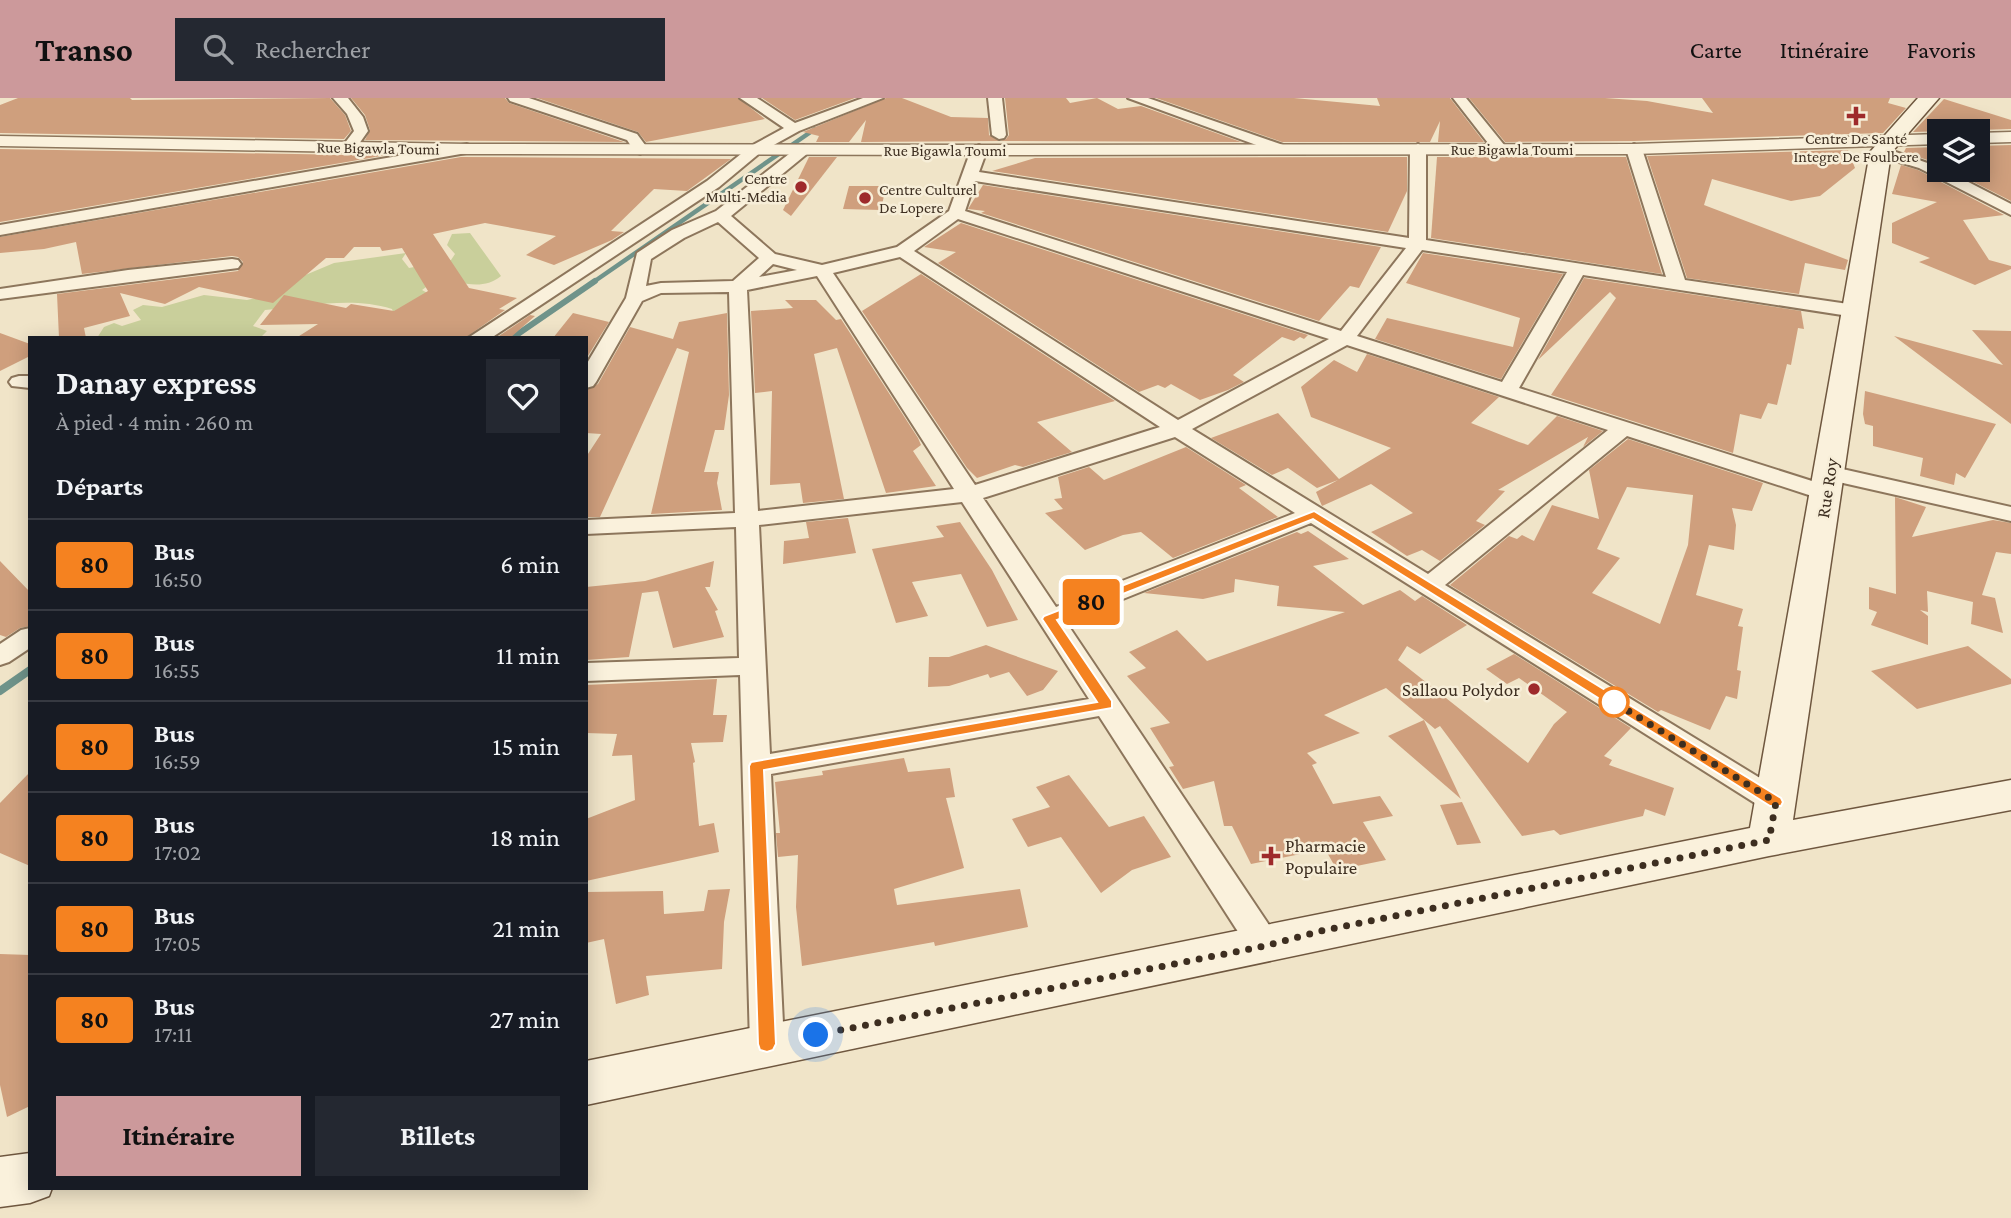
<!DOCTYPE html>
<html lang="fr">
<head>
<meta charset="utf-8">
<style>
  body { margin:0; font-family:"Crimson Pro",serif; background:#242831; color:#f1f3f6; height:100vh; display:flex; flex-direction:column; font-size:26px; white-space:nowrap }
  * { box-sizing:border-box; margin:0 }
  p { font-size:23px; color:#9ea1a6 }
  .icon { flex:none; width:38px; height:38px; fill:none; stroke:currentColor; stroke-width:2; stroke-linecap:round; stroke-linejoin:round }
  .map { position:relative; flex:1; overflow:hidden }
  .details { position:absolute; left:28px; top:238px; width:560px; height:854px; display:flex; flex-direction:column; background:#171b24; border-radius:0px; box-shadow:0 4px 18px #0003 }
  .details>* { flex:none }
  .badge { padding:0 14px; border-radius:5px; font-size:24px; line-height:46px }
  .tools { position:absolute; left:1927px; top:21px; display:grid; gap:14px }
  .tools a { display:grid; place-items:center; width:63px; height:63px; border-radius:0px; background:#171b24; box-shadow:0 4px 18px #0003; font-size:35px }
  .you { position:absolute; width:35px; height:35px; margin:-18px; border:5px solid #fff; border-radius:50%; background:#1a73e8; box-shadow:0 0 0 10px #1a73e833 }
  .map>.badge { position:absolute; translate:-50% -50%; box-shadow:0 0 0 4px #fff }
  h2 { padding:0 28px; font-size:26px; line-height:63px }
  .round { display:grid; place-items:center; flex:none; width:74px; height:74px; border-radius:0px; background:#242831 }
  .overview { display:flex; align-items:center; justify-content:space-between; height:119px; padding:0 28px }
  h1 { font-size:33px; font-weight:700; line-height:52px }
  .cta { display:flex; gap:14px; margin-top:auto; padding:14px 28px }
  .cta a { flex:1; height:80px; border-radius:0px; background:#cc999b; color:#111; font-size:28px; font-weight:700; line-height:80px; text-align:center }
  .cta a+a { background:#242831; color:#f1f3f6 }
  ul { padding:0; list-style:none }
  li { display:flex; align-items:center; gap:21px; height:91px; padding:0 28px; border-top:2px solid #363941 }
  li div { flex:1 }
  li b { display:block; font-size:26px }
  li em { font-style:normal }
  li .badge { min-width:77px; font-weight:700; text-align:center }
  header { display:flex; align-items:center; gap:42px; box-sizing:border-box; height:98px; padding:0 35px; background:#cc999b; color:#111 }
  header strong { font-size:33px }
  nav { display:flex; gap:38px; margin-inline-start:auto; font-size:24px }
  .search { width:490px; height:63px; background:#242831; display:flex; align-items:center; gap:18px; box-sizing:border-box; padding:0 24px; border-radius:0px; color:#9ea1a6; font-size:26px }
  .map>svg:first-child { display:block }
  .green { fill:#c9cf9b }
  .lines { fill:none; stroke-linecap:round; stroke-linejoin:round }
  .stream-far2 { stroke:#6f938a; stroke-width:4.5 }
  .stream-far1 { stroke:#6f938a; stroke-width:6 }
  .stream { stroke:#6f938a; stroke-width:8 }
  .building { fill:#cf9f7d; fill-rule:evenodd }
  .minor-casing { stroke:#8d765c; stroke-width:4 }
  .tertiary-casing { stroke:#8d765c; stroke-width:3 }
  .secondary-casing { stroke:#6f573f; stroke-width:3 }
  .minor { fill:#faf1dc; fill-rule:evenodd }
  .tertiary { fill:#faf1dc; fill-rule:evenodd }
  .secondary { fill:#faf1dc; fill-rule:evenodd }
  .line { fill:#f58220; stroke:#fff; stroke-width:2 }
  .walk { stroke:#3d2e20; stroke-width:7; stroke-dasharray:0 12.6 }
  .poi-dot { fill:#9e2a2b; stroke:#f7eed8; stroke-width:2.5 }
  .stop-dot { fill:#fff; stroke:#f58220; stroke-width:3.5 }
  .labels { text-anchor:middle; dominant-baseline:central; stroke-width:5; stroke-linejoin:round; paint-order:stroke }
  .far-poi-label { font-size:16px; fill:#3d2e20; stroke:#f7eed8 }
  .far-street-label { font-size:16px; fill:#3d2e20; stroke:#f7eed8 }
  .street-label { font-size:19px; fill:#3d2e20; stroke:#f7eed8 }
  .poi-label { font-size:19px; fill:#3d2e20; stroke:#f7eed8; text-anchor:end }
</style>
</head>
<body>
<header>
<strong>Transo</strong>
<div class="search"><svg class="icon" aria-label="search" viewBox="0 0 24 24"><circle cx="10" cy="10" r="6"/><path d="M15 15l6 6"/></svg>Rechercher</div>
<nav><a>Carte</a><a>Itinéraire</a><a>Favoris</a></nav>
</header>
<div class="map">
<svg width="2011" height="1120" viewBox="0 0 2011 1120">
  <rect width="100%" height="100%" fill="#f0e4c8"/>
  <path class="green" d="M470,135L501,178C482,194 459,183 437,181L422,192L431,197L395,220L392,211C349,198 309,209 265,212L253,228L267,233L260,240H97L104,229L114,225L122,228L141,222L133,212L143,207L162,209L204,197L247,202L275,196L303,178L334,165L406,155L402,161L409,170L451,162L455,156L447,147L452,136Z"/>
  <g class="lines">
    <polyline class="stream-far2" points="592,185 815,31"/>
    <polyline class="stream-far1" points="512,240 595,183"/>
    <polyline class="stream" points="0,593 30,572"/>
  </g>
  <g class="building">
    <polygon points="18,0 130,0 132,2 330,0 345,17 351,33 344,41 0,35 0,7"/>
    <polygon points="351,0 505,0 509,5 624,44 365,42 370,32 365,17"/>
    <polygon points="537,0 738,0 765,21 646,44 638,34"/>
    <polygon points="762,0 855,0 795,22"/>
    <polygon points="886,0 902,0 951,19 988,20 989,37 999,43 861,44 866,22 849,44 816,44 819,38 803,34"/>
    <polygon points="1005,0 1066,0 1070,5 1097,0 1118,11 1141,8 1241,44 1000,43 1006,41 1009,37"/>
    <polygon points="1156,0 1294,0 1380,8 1377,0 1450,0 1484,44 1438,44 1440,23 1430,44 1282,44"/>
    <polygon points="1469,0 1605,0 1647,3 1713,15 1702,0 1890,0 1888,5 1906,10 1883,35 1634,43 1505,44"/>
    <polygon points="1944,1 2011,22 2011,31 1913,34"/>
    <polygon points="1978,48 2011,47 2011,103 1950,72 1978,72"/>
    <polygon points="1939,49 1939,66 1904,54 1906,50"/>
    <polygon points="0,51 350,57 387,57 0,124"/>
    <polygon points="1848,52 1855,70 1820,98 1791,103 1712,81 1704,107 1848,162 1845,172 1805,165 1799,196 1687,180 1647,58"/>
    <polygon points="461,59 731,61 687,93 654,91 611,133 624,134 612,142 554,167 526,157 556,138 485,125 433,136 469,190 517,200 499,211 505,212 465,240 296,240 318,226 260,227 284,197 346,210 351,206 394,213 428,193 402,150 382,153 380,149 354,149 344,160 326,160 273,205 199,189 165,206 120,195 130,218 84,230 86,240 59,240 57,196 238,173 243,164 238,159 232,158 82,176 76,144 44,151 0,155 0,139"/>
    <polygon points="809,59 837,59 791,118 783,112"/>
    <polygon points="1407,59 1407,93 1388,134 992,73 1035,60"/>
    <polygon points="1437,59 1626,59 1662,176 1431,140"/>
    <polygon points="1901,67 1918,72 2004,117 1963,122 1989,162 2011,168 2011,171 1975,187 1919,164 1930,160 1892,145 1892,125 1937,104 1892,96"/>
    <polygon points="983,87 1381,149 1359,190 1350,188 1319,223 981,115 985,113 968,111"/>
    <polygon points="849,88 886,88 881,112 843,111"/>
    <polygon points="961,125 1308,237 1304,241 1300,239 1294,243 1282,239 1233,277 1244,284 1228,292 1200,302 1171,286 1165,290 1158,287 1139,294 938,165 956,154 924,149"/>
    <polygon points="1423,155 1563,176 1501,281 1375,241 1387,220 1513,249 1520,220 1406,185"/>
    <polygon points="921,176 1115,303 1037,324 1072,354 1023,369 1015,367 977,380 967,370 862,213"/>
    <polygon points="1584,180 1801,213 1804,231 1798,230 1791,267 1787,266 1777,307 1768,305 1761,321 1740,316 1733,355 1551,297 1616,200 1610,194 1538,262"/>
    <polygon points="785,202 816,202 836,222 841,221 918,340 921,347 913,353 936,388 886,395 837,250 814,256 844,401 803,405 800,385 770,387 772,293 755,295 751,213 793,210"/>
    <polygon points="573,215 609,224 586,261 586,240 553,240"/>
    <polygon points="727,215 729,297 724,332 715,332 704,374 719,374 717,385 722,412 651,416 689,254 677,250 600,419 586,419 586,359 601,336 586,335 586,292 598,286 630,229 673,241 679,224"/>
    <polygon points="530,217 535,218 510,240 496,240"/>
    <polygon points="1972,232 2011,233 2011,326 1894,238 2003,267"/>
    <polygon points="0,235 30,246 30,258 0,273"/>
    <polygon points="1367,256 1499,299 1471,325 1519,344 1528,347 1557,318 1603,333 1583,349 1588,339 1498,392 1505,393 1476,423 1485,427 1440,463 1422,452 1407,458 1371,434 1413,415 1371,386 1322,408 1316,394 1338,382 1317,390 1288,370 1272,377 1211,340 1278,315 1339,381 1391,350 1311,319 1301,289 1334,262 1357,274"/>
    <polygon points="1865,293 1996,326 1965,380 1956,375 1954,387 1920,378 1923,360 1873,348 1873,328 1865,326 1863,316"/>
    <path d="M1628,341L1763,385L1752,413L1732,410L1736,427L1734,452L1709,447L1696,497L1743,511L1738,528L1743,529L1737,572L1741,573L1737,601L1726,598L1710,632L1661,612L1658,614L1450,487L1509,438L1517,441L1522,437L1534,443L1552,407L1599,421L1589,372ZM1627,389L1693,397L1688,447L1660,526L1592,495L1620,460L1597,451Z"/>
    <polygon points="1186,349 1246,387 1239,390 1278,419 1173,460 1141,434 1123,437 1085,452 1045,415 1063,411 1054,401 1062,400 1058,379 1089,369 1104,382"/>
    <polygon points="1895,399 1926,409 1912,439 1993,422 2011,425 2011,456 1996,454 1982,497 1995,500 2003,535 1971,526 1973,504 1927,493 1928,514 1920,512 1928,518 1928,547 1871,527 1877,514 1869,511 1869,489 1896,496"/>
    <polygon points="848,420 856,455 783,466 784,443 809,440 806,424"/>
    <polygon points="960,424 992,472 1018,522 987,529 961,476 912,484 928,518 896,525 872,451 944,439 936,428"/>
    <polygon points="1308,433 1349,461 1313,468 1363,507 1400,492 1415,503 1422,498 1467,527 1420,556 1407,548 1398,562 1528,665 1554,626 1567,614 1519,580 1507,586 1486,571 1514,556 1631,630 1604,658 1612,662 1609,667 1674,690 1665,718 1645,711 1643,718 1560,737 1554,732 1522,738 1440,628 1435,631 1386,590 1324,617 1360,635 1307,655 1317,665 1312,667 1333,706 1380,698 1393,718 1363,724 1386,762 1337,772 1325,751 1251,766 1232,728 1224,728 1214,683 1183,691 1169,669 1174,668 1150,630 1170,625 1127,578 1146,570 1129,554 1177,532 1207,563 1345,514 1277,508 1279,488 1235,481 1234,494 1203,501 1144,495 1297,434 1301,436"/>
    <polygon points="0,463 30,494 30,528 20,530 6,539 0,537"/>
    <polygon points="714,463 710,489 705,489 718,512 715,513 724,539 673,550 658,493 642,495 629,559 586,562 586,489 645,483"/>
    <polygon points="986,547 1010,556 1058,573 1043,592 1027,598 1009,574 990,580 988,576 949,588 928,589 929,559 949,559"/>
    <polygon points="1968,548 2011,581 2011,586 1917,611 1871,573"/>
    <polygon points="717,581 713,617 727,617 723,644 691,645 695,664 693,665 699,728 714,725 719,754 586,783 586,721 635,702 632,657 612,658 617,636 586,635 586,587"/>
    <polygon points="1424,622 1461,701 1388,638"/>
    <polygon points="904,660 908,674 950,670 955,699 946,700 964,770 894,791 897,807 1020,791 1028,829 935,848 934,844 802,868 796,809 798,757 778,759 776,735 780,735 775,684 823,677 822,673"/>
    <polygon points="30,674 30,768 0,755 0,705"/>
    <polygon points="1069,677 1109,729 1144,718 1171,759 1132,772 1101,795 1061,739 1028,749 1012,721 1050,709 1036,689"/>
    <polygon points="1462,704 1481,745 1457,747 1440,707"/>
    <polygon points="730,791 724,824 722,871 646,878 649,897 616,906 604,841 586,845 586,794 663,793 664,816 704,813 708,792"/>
    <polygon points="0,856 30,857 30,1008 7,1019 0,987"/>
  </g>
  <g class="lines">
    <defs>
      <g id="minor">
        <polygon points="333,0 348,0 363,19 368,33 354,53 349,55 341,50 354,33 347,16"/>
        <polygon points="508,0 529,0 637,36 648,51 640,56 635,54 627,42 510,3"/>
        <polygon points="740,0 757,0 795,25 863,0 883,0 799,33 761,54 719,89 491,240 468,240 707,83 751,48 784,30"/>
        <polygon points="988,0 1002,0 1006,37 1004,40 999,41 992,37"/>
        <polygon points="1128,0 1148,0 1283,47 1286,50 1283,53 1273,53"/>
        <polygon points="1453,0 1466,0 1505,48 1508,51 1505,54 1495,54"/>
        <polygon points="467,46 472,48 475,51 472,54 0,137 0,127"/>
        <path d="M1418,46L1426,51V142L1666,179L1626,51L1634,46L1642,51L1685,182L1855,207L1864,213L1855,219L1583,177L1519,290L1834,390L1837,395L1834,400H1818L1627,338L1445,487L1786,696L1791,704L1786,712L1776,715L1766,712L1311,425L1066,524L1277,839L1281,848L1277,857L1265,861L1253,857L1099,618L771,676L784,946L779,957L767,961L755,957L750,946L740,577L586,583V565L739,560L736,429L586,436V422L735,415L729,194L661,195L642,203L596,284L593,288L586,290V267L626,200L637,155L672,132L716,113L798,49L803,47L811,52L808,55L731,118L775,156L822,167L897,149L949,113L971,52L979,47L987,52L979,74L1409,140L1410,51ZM975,83L1406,150L1341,233L965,113ZM958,121L1329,241L1178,322L914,153ZM718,124L759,160L733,183L661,185L646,188L651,161L684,140ZM1422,152L1567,174L1502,284L1357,238ZM900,159L1160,329L975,387L833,175ZM773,166L797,172L759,179ZM817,178L954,391L758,413L747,192ZM1347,247L1608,332L1428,476L1192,331ZM1175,339L1295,415L1056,509L983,400ZM962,404L1089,601L770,656L759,427Z"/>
        <polygon points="1881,49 1939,69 1939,72 1945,72 2011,106 2011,117 1919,70 1876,57 1873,54 1876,51"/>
        <polygon points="232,161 238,162 241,166 238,170 0,201 0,191 128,172"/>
        <polygon points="19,278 30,278 30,290 12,288 9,284 12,280"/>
        <polygon points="1829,368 2011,409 2011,423 1821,380 1818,375 1821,370"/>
        <polygon points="30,530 30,550 9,564 0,567 0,546 21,532"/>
      </g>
      <g id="tertiary">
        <polygon points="2011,34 2011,44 1978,45 1978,35"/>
        <polygon points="1939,36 1939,46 1634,56 979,57 467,56 0,48 0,38 467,46 979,47 1634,46"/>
      </g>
      <g id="secondary">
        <polygon points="1918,0 1939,0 1891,55 1793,722 2011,682 2011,712 1769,758 586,1007 586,963 1750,730 1870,54"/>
        <polygon points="30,1055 30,1090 52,1090 49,1098 30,1105 0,1109 0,1059"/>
      </g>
    </defs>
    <use href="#minor" class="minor-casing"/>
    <use href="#tertiary" class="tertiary-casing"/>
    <use href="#secondary" class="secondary-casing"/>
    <use href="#minor" class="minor"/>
    <use href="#tertiary" class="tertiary"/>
    <use href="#secondary" class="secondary"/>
  </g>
  <polygon class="line" points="1314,413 1781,700 1783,704 1781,708 1770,708 1313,421 1057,522 1112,603 1112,610 764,672 776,946 773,952 767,954 760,952 758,946 749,668 751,664 1097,604 1042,521 1044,518"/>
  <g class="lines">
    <polyline class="walk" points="816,937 1265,848 1321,833 1769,742 1776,704 1614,604"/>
  </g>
  <g class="poi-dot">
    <path d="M1852.5 7.5h7v7h7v7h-7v7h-7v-7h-7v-7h7z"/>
    <circle cx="801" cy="89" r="7"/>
    <circle cx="865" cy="100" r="7"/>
    <circle cx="1534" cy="591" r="7"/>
    <path d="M1267.5 747.5h7v7h7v7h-7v7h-7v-7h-7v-7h7z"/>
  </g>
  <circle class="stop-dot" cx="1614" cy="604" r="14"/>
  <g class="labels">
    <g class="far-poi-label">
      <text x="1856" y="40">Centre De Santé<tspan x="1856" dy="18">Integre De Foulbere</tspan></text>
      <text x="787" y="80" text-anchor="end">Centre<tspan x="787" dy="18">Multi-Media</tspan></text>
      <text x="879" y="91" text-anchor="start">Centre Culturel<tspan x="879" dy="18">De Lopere</tspan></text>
    </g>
    <g class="far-street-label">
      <text transform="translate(378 50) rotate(1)">Rue Bigawla Toumi</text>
      <text x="1512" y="51">Rue Bigawla Toumi</text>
      <text x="945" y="52">Rue Bigawla Toumi</text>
    </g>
    <g class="street-label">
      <text transform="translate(1827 390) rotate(-81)">Rue Roy</text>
    </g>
    <g class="poi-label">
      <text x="1520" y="591">Sallaou Polydor</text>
      <text x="1285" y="747" text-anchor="start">Pharmacie<tspan x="1285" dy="22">Populaire</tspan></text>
    </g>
  </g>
</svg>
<div class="tools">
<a><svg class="icon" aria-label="layers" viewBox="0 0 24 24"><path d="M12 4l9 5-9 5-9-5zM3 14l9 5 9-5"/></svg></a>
</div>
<div class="you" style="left:816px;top:937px"></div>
<b class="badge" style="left:1091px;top:504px;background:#f58220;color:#111">80</b>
<section class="details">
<div class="overview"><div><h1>Danay express</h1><p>À pied · 4 min · 260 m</p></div><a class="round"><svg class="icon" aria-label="heart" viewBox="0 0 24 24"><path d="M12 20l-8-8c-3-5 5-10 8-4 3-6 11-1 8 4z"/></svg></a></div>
<h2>Départs</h2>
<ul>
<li><span class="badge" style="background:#f58220;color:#111">80</span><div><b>Bus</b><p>16:50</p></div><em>6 min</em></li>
<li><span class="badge" style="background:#f58220;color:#111">80</span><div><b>Bus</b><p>16:55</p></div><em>11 min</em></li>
<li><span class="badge" style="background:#f58220;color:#111">80</span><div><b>Bus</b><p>16:59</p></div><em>15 min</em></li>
<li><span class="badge" style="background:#f58220;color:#111">80</span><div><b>Bus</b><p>17:02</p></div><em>18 min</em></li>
<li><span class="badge" style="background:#f58220;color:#111">80</span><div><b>Bus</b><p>17:05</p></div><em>21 min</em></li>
<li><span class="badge" style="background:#f58220;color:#111">80</span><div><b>Bus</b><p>17:11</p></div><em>27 min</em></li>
</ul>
<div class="cta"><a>Itinéraire</a><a>Billets</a></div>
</section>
</div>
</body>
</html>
